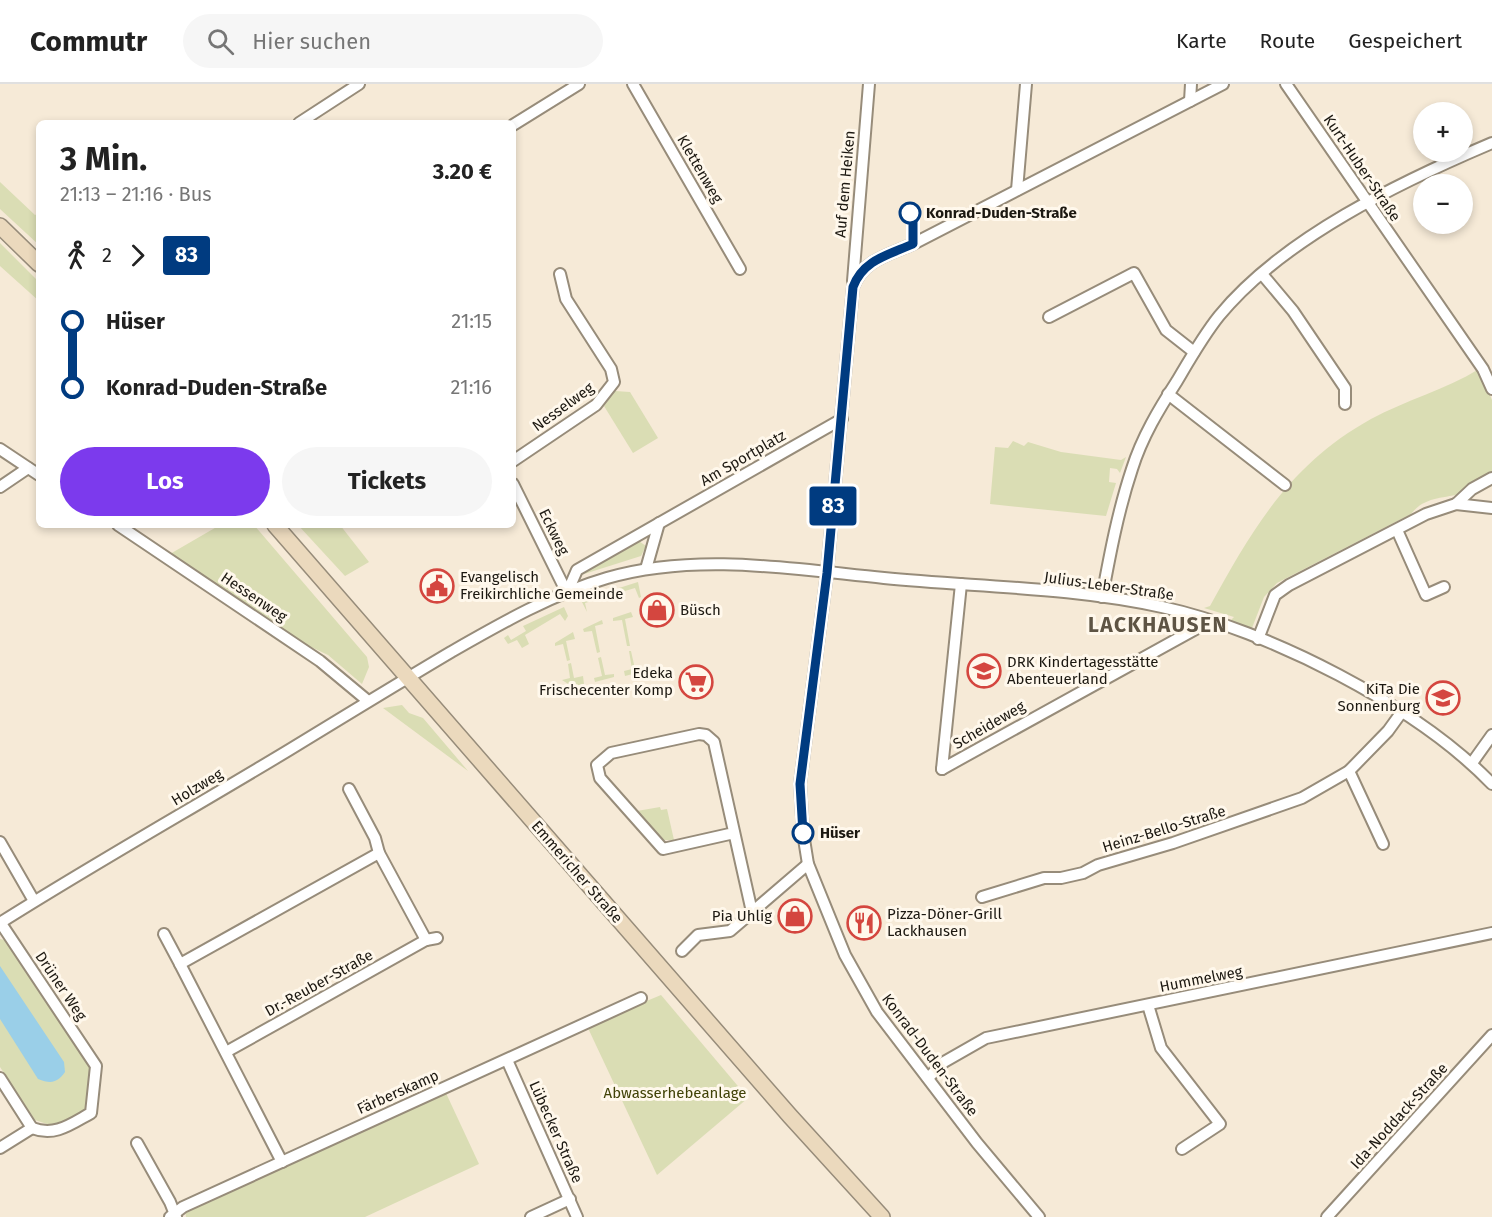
<!DOCTYPE html>
<html lang="de">
<head>
<meta charset="utf-8">
<style>
  body { margin:0; font-family:"Fira Sans",sans-serif; background:#f6f6f6; color:#222; height:100vh; display:flex; flex-direction:column; font-size:22px; white-space:nowrap }
  * { box-sizing:border-box; margin:0 }
  p { font-size:20px; color:#767676 }
  .icon { flex:none; width:33px; height:33px; fill:none; stroke:currentColor; stroke-width:2; stroke-linecap:round; stroke-linejoin:round }
  .map { position:relative; flex:1; overflow:hidden }
  .sheet { position:absolute; left:36px; top:36px; width:480px; height:408px; display:flex; flex-direction:column; background:#fff; border-radius:9px; box-shadow:0 3px 9px #0003 }
  .sheet>* { flex:none }
  .badge { padding:0 12px; border-radius:4px; font-size:21px; line-height:39px }
  .buttons { position:absolute; left:1413px; top:18px; display:grid; gap:12px }
  .buttons a { display:grid; place-items:center; width:60px; height:60px; border-radius:50%; background:#fff; box-shadow:0 3px 9px #0003; font-size:30px }
  .map>.badge { position:absolute; translate:-50% -50%; box-shadow:0 0 0 3px #fff }
  .legs { display:flex; align-items:center; gap:9px; height:66px; padding:0 24px; font-size:20px }
  .legs p { margin-inline-start:auto }
  .summary { display:flex; align-items:center; justify-content:space-between; height:102px; padding:0 24px }
  h1 { font-size:33px; font-weight:700; line-height:45px }
  .primary-button { display:flex; gap:12px; margin-top:auto; padding:12px 24px }
  .primary-button a { flex:1; height:69px; border-radius:36px; background:#7c3aed; color:#fff; font-size:24px; font-weight:700; line-height:69px; text-align:center }
  .primary-button a+a { background:#f6f6f6; color:#222 }
  ul { padding:0 24px; list-style:none }
  li { display:flex; align-items:center; gap:21px; height:66px; font-size:22px }
  li i { display:grid; place-items:center; width:9px; height:100%; margin:0 8px; background:currentColor }
  li i::after { content:''; width:15px; height:15px; margin:-8px; border:4px solid; border-radius:50%; background:#fff }
  li p { margin-inline-start:auto }
  li:first-child i { background:linear-gradient(#0000 50%,currentColor 0) }
  li:last-child i { background:linear-gradient(currentColor 50%,#0000 0) }
  header { display:flex; align-items:center; gap:36px; box-sizing:border-box; height:84px; padding:0 30px; background:#fff; border-bottom:2px solid #e0e0e0 }
  header strong { font-size:28px }
  nav { display:flex; gap:33px; margin-inline-start:auto; font-size:21px }
  .search { width:420px; height:54px; background:#f6f6f6; display:flex; align-items:center; gap:15px; box-sizing:border-box; padding:0 21px; border-radius:33px; color:#767676; font-size:22px }
  .map>svg:first-child { display:block }
  .green { fill:#daddb4 }
  .water { fill:#9acfe8 }
  .lines { fill:none; stroke-linecap:round; stroke-linejoin:round }
  .minor-casing { stroke:#978c7a; stroke-width:14 }
  .secondary-casing { stroke:#978c7a; stroke-width:18 }
  .minor { stroke:#fff; stroke-width:10 }
  .secondary { stroke:#ebd9bd; stroke-width:15 }
  .line-1-casing { stroke:#fff; stroke-width:14 }
  .line-1 { stroke:#003b80; stroke-width:9 }
  .stop-1-dot { fill:#fff; stroke:#003b80; stroke-width:3 }
  .labels { text-anchor:middle; dominant-baseline:central; stroke-width:6; stroke-linejoin:round; paint-order:stroke }
  .street-label { font-size:15px; fill:#1c1811; stroke:#fff8ec }
  .stop-label { font-size:15px; font-weight:bold; fill:#1c1811; stroke:#fff8ec; text-anchor:start }
  .poi-label { font-size:15px; fill:#1c1811; stroke:#fff8ec; text-anchor:start }
  .park-label { font-size:15px; fill:#414207; stroke:#fff8ec }
  .district-label { font-size:21px; font-weight:bold; letter-spacing:1.5px; fill:#5e5444; stroke:#fff8ec }
</style>
</head>
<body>
<header>
<strong>Commutr</strong>
<div class="search"><svg class="icon" aria-label="search" viewBox="0 0 24 24"><circle cx="10" cy="10" r="6"/><path d="M15 15l6 6"/></svg>Hier suchen</div>
<nav><a>Karte</a><a>Route</a><a>Gespeichert</a></nav>
</header>
<div class="map">
<svg width="1492" height="1133" viewBox="0 0 1492 1133">
  <rect width="100%" height="100%" fill="#f6ead7"/>
  <g class="green">
    <polygon points="0,98 35,131 39,129 39,161 0,125"/>
    <polygon points="0,159 39,198 39,217 0,182"/>
    <path d="M1479,285L1492,316V391C1483,397 1473,407 1463,409C1443,415 1425,412 1411,430L1277,499L1264,513L1252,544L1230,537L1234,533L1204,524L1210,522C1253,444 1290,380 1371,335C1406,316 1445,306 1479,285Z"/>
    <polygon points="615,307 630,308 658,354 633,369 604,322"/>
    <polygon points="1013,357 1024,362 1028,358 1061,368 1121,376 1126,373 1120,389 1117,385 1110,384 1109,398 1116,399 1106,432 990,420 995,363 1008,364"/>
    <polygon points="220,441 254,441 367,573 369,583 362,600 328,571 309,562 170,470"/>
    <polygon points="298,441 340,441 369,478 345,492"/>
    <polygon points="636,455 646,462 641,472 581,491 577,490"/>
    <polygon points="638,498 641,513 639,514 635,504 585,519 587,528 581,516"/>
    <polygon points="564,523 568,532 565,537 560,530 525,551 529,560 522,564 517,556 508,560 504,554 508,551 511,556 526,547 523,542"/>
    <polygon points="631,528 633,533 625,535 630,562 627,562 622,536 613,537 613,534"/>
    <polygon points="602,536 603,540 595,542 600,568 597,569 592,547 584,548 583,545"/>
    <polygon points="573,548 575,555 566,557 570,576 567,577 563,560 555,562 555,559"/>
    <polygon points="629,567 631,567 635,585 643,583 644,587 625,592 624,587 632,585"/>
    <polygon points="601,573 605,591 614,590 614,593 595,598 594,594 602,592 598,574"/>
    <polygon points="571,579 574,594 583,592 584,600 573,603 562,596 570,594 568,580"/>
    <polygon points="402,621 409,629 423,634 468,687 383,624"/>
    <polygon points="660,723 661,726 667,725 674,756 663,756 637,727"/>
    <polygon points="0,855 5,856 93,986 87,1026 53,1042 35,1036 0,983"/>
    <polygon points="661,911 748,1014 657,1091 587,942"/>
    <polygon points="445,1007 479,1080 365,1133 186,1133 185,1125"/>
  </g>
  <path class="water" d="M0,882L64,978L65,988C57,999 51,1000 38,995L0,935Z"/>
  <g class="lines">
    <defs>
      <g id="minor">
        <polyline points="633,0 740,185"/>
        <polyline points="1286,0 1483,285 1492,305"/>
        <polyline points="1190,17 1191,0"/>
        <polyline points="299,39 359,0"/>
        <polyline points="513,41 579,0"/>
        <polyline points="1017,106 1026,0"/>
        <polyline points="1262,190 1293,227 1345,304 1345,320"/>
        <polyline points="853,197 869,0"/>
        <polyline points="1049,233 1134,189 1166,246 1194,268"/>
        <polyline points="1168,310 1285,401"/>
        <polyline points="0,365 39,391"/>
        <polyline points="513,377 596,321 614,298 611,285 566,215 560,190"/>
        <polyline points="513,400 567,509"/>
        <polyline points="0,403 28,384"/>
        <polyline points="1456,420 1472,405 1492,394"/>
        <polyline points="118,441 320,577 368,617"/>
        <polyline points="1397,446 1426,511 1444,503"/>
        <polyline points="646,485 659,439"/>
        <polyline points="567,509 577,486 842,335"/>
        <path d="M1102,513C1110,470 1118,427 1132,385C1142,353 1159,325 1177,297C1190,275 1203,252 1219,232C1283,154 1400,98 1492,59"/>
        <polyline points="1258,555 1275,511 1289,501 1426,430 1456,420 1492,424"/>
        <polyline points="1472,679 1492,651"/>
        <polyline points="942,685 1210,537"/>
        <polyline points="942,685 961,500"/>
        <polyline points="1349,687 1383,760"/>
        <polyline points="349,705 375,754 379,769 426,856"/>
        <polyline points="734,749 663,765 600,694 597,681 611,669 699,650 706,651 714,658 752,828"/>
        <polyline points="0,758 34,817"/>
        <polyline points="982,813 1044,794 1061,794 1083,789 1098,781 1173,759 1302,714 1349,687 1388,647 1401,629"/>
        <path d="M0,838L96,982L91,1029C71,1040 55,1053 32,1044"/>
        <path d="M0,839C95,779 193,724 289,666C343,633 397,600 451,568C500,540 552,510 607,494C696,468 793,485 884,494C976,503 1071,503 1162,523C1268,546 1417,622 1492,700"/>
        <polyline points="164,850 180,880"/>
        <polyline points="682,867 698,851 730,847 808,780"/>
        <polyline points="1148,921 1161,964 1220,1040 1182,1065"/>
        <polyline points="226,968 426,856 437,854"/>
        <polyline points="507,976 577,1133"/>
        <polyline points="0,994 32,1044"/>
        <polyline points="928,994 944,978 986,954 1492,849"/>
        <polyline points="137,1059 170,1118 176,1133"/>
        <polyline points="0,1064 32,1044"/>
        <polyline points="282,1078 180,880 379,769"/>
        <polyline points="170,1133 183,1123 641,914"/>
        <polyline points="531,1133 570,1115"/>
        <path d="M1039,1133L977,1059L877,928L845,871L808,780L803,749L800,700L827,489L853,203C863,176 888,171 913,160L1223,0"/>
        <polyline points="1327,1133 1492,951"/>
      </g>
      <g id="secondary">
        <polyline points="0,142 39,180"/>
        <polyline points="275,441 790,1032 882,1133"/>
      </g>
    </defs>
    <use href="#minor" class="minor-casing"/>
    <use href="#secondary" class="secondary-casing"/>
    <use href="#minor" class="minor"/>
    <use href="#secondary" class="secondary"/>
  </g>
  <g class="lines">
    <defs>
      <path id="line-1" d="M803,749L800,700L827,489L853,203C863,176 888,171 913,160V136L910,129"/>
    </defs>
    <use href="#line-1" class="line-1-casing"/>
    <use href="#line-1" class="line-1"/>
  </g>
  <defs>
    <symbol id="civic-ring" viewBox="-11 -11 22 22"><circle r="9.5" fill="#fff8ec" stroke="#d4463f" stroke-width="1.5"/><path d="M-.6-6.5H3V-4.5H.6V-3L4-1V1h2V6H-6V1h2V-1L-.6-3ZM-1.2 2.5V6h2.4V2.5Z" fill="#d4463f"/></symbol>
    <symbol id="shop-ring" viewBox="-11 -11 22 22"><circle r="9.5" fill="#fff8ec" stroke="#d4463f" stroke-width="1.5"/><path d="M-5-2.5h2.3a2.7 3.5 0 0 1 5.4 0H5L5.5 6h-11ZM-1.5-2.5h3a1.5 2.3 0 0 0-3 0Z" fill="#d4463f"/></symbol>
    <symbol id="school-ring" viewBox="-11 -11 22 22"><circle r="9.5" fill="#fff8ec" stroke="#d4463f" stroke-width="1.5"/><path d="M0-5L7-2L0 1L-7-2ZM-4 1L0 2.5L4 1V4Q0 6-4 4Z" fill="#d4463f"/></symbol>
    <symbol id="supermarket-ring" viewBox="-11 -11 22 22"><circle r="9.5" fill="#fff8ec" stroke="#d4463f" stroke-width="1.5"/><path d="M-6-5.5h2.5l.6 2H6L4.5 2H-2.5L-4.4-4H-6ZM-1.5 3.2a1.3 1.3 0 1 0 .1 0ZM3 3.2a1.3 1.3 0 1 0 .1 0Z" fill="#d4463f"/></symbol>
    <symbol id="restaurant-ring" viewBox="-11 -11 22 22"><circle r="9.5" fill="#fff8ec" stroke="#d4463f" stroke-width="1.5"/><path d="M-5-6h1v4h1v-4h1v4h1v-4h1v5L-1.5 .5V6h-2V.5L-5-1ZM5-6V6H3V1.5H1.5Q1.5-4 5-6Z" fill="#d4463f"/></symbol>
  </defs>
  <g fill-rule="evenodd">
    <use href="#civic-ring" x="418" y="483" width="38" height="38"/>
    <use href="#shop-ring" x="638" y="507" width="38" height="38"/>
    <use href="#school-ring" x="965" y="568" width="38" height="38"/>
    <use href="#supermarket-ring" x="677" y="579" width="38" height="38"/>
    <use href="#school-ring" x="1424" y="595" width="38" height="38"/>
    <use href="#shop-ring" x="776" y="813" width="38" height="38"/>
    <use href="#restaurant-ring" x="845" y="820" width="38" height="38"/>
  </g>
  <g class="stop-1-dot">
    <circle cx="910" cy="129" r="10"/>
    <circle cx="803" cy="749" r="10"/>
  </g>
  <g class="labels">
    <g class="street-label">
      <text transform="translate(1362 84) rotate(56)">Kurt-Huber-Straße</text>
      <text transform="translate(700 85) rotate(60)">Klettenweg</text>
      <text transform="translate(845 100) rotate(-85)">Auf dem Heiken</text>
      <text transform="translate(563 323) rotate(-36)">Nesselweg</text>
      <text transform="translate(743 374) rotate(-30)">Am Sportplatz</text>
      <text transform="translate(554 448) rotate(64)">Eckweg</text>
      <text transform="translate(1109 502) rotate(8)">Julius-Leber-Straße</text>
      <text transform="translate(254 513) rotate(34)">Hessenweg</text>
      <text transform="translate(989 641) rotate(-30)">Scheideweg</text>
      <text transform="translate(197 703) rotate(-31)">Holzweg</text>
      <text transform="translate(1164 745) rotate(-17)">Heinz-Bello-Straße</text>
      <text transform="translate(577 788) rotate(49)">Emmericher Straße</text>
      <text transform="translate(1201 895) rotate(-11)">Hummelweg</text>
      <text transform="translate(319 899) rotate(-29)">Dr.-Reuber-Straße</text>
      <text transform="translate(61 902) rotate(56)">Drüner Weg</text>
      <text transform="translate(930 971) rotate(53)">Konrad-Duden-Straße</text>
      <text transform="translate(398 1008) rotate(-24)">Färberskamp</text>
      <text transform="translate(1399 1032) rotate(-48)">Ida-Noddack-Straße</text>
      <text transform="translate(556 1048) rotate(66)">Lübecker Straße</text>
    </g>
    <g class="stop-label">
      <text x="926" y="129">Konrad-Duden-Straße</text>
      <text x="820" y="749">Hüser</text>
    </g>
    <g class="poi-label">
      <text x="460" y="493">Evangelisch<tspan x="460" dy="17">Freikirchliche Gemeinde</tspan></text>
      <text x="680" y="526">Büsch</text>
      <text x="1007" y="578">DRK Kindertagesstätte<tspan x="1007" dy="17">Abenteuerland</tspan></text>
      <text x="673" y="589" text-anchor="end">Edeka<tspan x="673" dy="17">Frischecenter Komp</tspan></text>
      <text x="1420" y="605" text-anchor="end">KiTa Die<tspan x="1420" dy="17">Sonnenburg</tspan></text>
      <text x="887" y="830">Pizza-Döner-Grill<tspan x="887" dy="17">Lackhausen</tspan></text>
      <text x="772" y="832" text-anchor="end">Pia Uhlig</text>
    </g>
    <g class="park-label">
      <text x="675" y="1009">Abwasserhebeanlage</text>
    </g>
    <g class="district-label">
      <text x="1158" y="541">LACKHAUSEN</text>
    </g>
  </g>
</svg>
<div class="buttons">
<a>+</a>
<a>−</a>
</div>
<b class="badge" style="left:833px;top:422px;background:#003b80;color:#fff">83</b>
<section class="sheet">
<div class="summary"><div><h1>3 Min.</h1><p>21:13 – 21:16 · Bus</p></div><b>3.20 €</b></div>
<div class="legs"><svg class="icon" aria-label="walk" viewBox="0 0 24 24"><circle cx="13" cy="4" r="2"/><path d="M13 8l-2 6 4 7M11 14l-3 7M7 12l3-4h3l4 4"/></svg>2<svg class="icon" aria-label="forward" viewBox="0 0 24 24"><path d="M9 5l7 7-7 7"/></svg><b class="badge" style="background:#003b80;color:#fff">83</b></div>
<ul>
<li><i style="color:#003b80"></i><b>Hüser</b><p>21:15</p></li>
<li><i style="color:#003b80"></i><b>Konrad-Duden-Straße</b><p>21:16</p></li>
</ul>
<div class="primary-button"><a>Los</a><a>Tickets</a></div>
</section>
</div>
</body>
</html>
